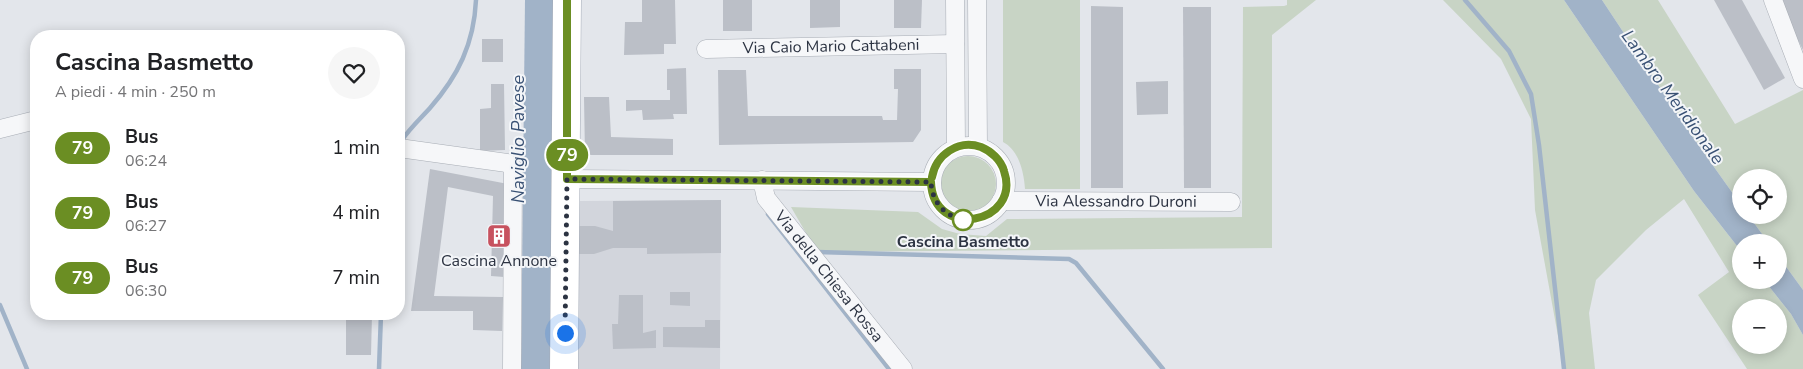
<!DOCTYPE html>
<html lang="it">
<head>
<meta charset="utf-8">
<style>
  body { margin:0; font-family:"Nunito Sans",sans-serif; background:#f6f6f6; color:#202124; height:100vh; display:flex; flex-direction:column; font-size:19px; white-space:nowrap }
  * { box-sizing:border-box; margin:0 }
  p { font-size:16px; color:#757577 }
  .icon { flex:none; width:28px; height:28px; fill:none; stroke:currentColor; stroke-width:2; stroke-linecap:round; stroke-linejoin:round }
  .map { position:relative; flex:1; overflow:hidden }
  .details { position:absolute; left:30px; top:30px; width:375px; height:290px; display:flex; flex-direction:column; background:#fff; border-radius:20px; box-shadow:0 2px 12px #0003 }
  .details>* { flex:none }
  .badge { padding:0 10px; border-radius:16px; font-size:18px; line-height:32px }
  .tools { position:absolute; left:1732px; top:169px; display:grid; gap:10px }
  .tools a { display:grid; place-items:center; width:55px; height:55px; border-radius:50%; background:#fff; box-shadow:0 2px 12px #0003; font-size:25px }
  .you { position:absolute; width:25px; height:25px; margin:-12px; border:4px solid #fff; border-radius:50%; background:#1a73e8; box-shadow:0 0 0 8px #1a73e833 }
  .map>.badge { position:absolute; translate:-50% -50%; box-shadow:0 0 0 2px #fff }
  .round { display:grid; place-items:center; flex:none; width:52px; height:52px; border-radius:26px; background:#f6f6f6 }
  .headline { display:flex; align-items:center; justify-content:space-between; height:85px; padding:0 25px }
  h1 { font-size:24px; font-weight:700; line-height:38px }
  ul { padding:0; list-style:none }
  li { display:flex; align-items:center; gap:15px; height:65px; padding:0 25px }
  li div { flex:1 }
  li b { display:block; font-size:19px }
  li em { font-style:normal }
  li .badge { min-width:55px; font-weight:700; text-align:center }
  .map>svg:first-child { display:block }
  .built { fill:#d2d5dc }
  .green { fill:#c8d4c5; fill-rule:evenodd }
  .water { fill:#a1b3c8 }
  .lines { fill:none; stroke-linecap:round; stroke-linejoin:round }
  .stream { stroke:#a1b3c8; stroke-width:4.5 }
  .building { fill:#bbbfc7 }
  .minor-casing { stroke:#a8adb5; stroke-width:19 }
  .primary-casing { stroke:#a3aab6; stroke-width:29 }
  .minor { stroke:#f6f7f9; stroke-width:18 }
  .primary { stroke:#fff; stroke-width:28 }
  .line-casing { stroke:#fff; stroke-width:11 }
  .line { stroke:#6b8e23; stroke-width:8 }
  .walk { stroke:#2c3342; stroke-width:5; stroke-dasharray:0 9 }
  .stop-dot { fill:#fff; stroke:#6b8e23; stroke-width:2.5 }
  .labels { text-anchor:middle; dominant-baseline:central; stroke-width:4; stroke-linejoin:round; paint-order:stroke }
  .street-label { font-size:16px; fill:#2c3342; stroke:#f3f5f8 }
  .stop-label { font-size:16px; font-weight:bold; fill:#2c3342; stroke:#f3f5f8 }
  .poi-label { font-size:16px; fill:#2c3342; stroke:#f3f5f8 }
  .water-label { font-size:18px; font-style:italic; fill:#395174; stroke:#f3f5f8 }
</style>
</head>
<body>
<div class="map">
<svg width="1803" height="369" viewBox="0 0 1803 369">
  <rect width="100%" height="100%" fill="#e3e6eb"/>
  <polygon class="built" points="721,200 720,369 577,369 577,226 580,201"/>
  <g class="green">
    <path d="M1003,0H1080V189H1025C1024,173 1019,150 1003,142Z"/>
    <polygon points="1287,0 1316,0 1272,35 1272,248 817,252 791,207 918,212 942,229 960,234 986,236 1007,219 1242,217 1243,7 1284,6 1287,5"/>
    <path d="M1443,0H1564L1694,191L1741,251V280H1764L1791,314L1803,335V369H1747L1698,295L1729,272L1684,199L1646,230L1596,280L1589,313L1595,369H1564L1535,210L1531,119L1501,59ZM1741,308H1779V345H1741Z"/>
    <polygon points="1602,0 1658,0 1735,124 1803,90 1803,290 1779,257 1779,242 1768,242 1748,215 1779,215 1779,178 1741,178 1741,205 1692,136"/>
    <circle cx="968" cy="184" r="28"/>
  </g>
  <g class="water">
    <polygon points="525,0 554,0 550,369 521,369"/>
    <polygon points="1564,0 1602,0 1692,136 1741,205 1741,215 1748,215 1768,242 1741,242 1741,251 1694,191"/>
    <polygon points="1779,257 1803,290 1803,335 1791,314 1764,280 1779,280"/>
  </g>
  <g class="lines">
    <g class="stream">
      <polyline points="1465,0 1509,51 1531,94 1539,145 1564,369"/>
      <path d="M402,140C410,128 420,119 430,108C458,76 474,44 476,0"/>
      <polyline points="768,214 889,369"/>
      <polyline points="817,252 1069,259 1076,263 1163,369"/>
      <polyline points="0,305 27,369"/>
      <polyline points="379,369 381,314"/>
    </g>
  </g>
  <g class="building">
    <polygon points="642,0 675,0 676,44 664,44 664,54 624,55 625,22 642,22"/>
    <rect x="723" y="0" width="29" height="31"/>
    <polygon points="810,0 840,0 840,27 810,28"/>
    <polygon points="894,0 922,0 921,28 894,28"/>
    <polygon points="1714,0 1742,0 1785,78 1764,90"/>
    <polygon points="1781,0 1803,0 1803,50 1799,42 1797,42"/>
    <polygon points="1091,6 1123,7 1123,188 1091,188"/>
    <polygon points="1183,7 1211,7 1211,188 1184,188"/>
    <rect x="482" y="39" width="21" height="23"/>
    <polygon points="686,68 687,114 673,114 674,119 643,120 642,110 626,111 626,100 670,100 670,90 667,90 667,69"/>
    <polygon points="894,69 921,69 921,130 913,142 719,145 718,70 746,70 748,116 882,116 883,120 897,120 898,89 894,89"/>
    <polygon points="1168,81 1168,114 1137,115 1136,82"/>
    <polygon points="491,84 504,84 505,150 480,151 480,109 491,108"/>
    <polygon points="584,97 609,97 611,137 673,139 673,155 585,155"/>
    <polygon points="430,169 508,184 504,277 491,276 493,196 448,187 434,296 503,297 502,331 473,330 473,311 411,311"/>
    <polygon points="721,200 721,253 647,254 647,248 613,248 594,254 577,254 577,226 595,226 613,231 613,201"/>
    <polygon points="670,292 690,292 690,306 670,305"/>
    <polygon points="619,295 643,295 643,333 656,330 656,348 613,349 612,324 618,324"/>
    <polygon points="346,314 372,314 371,355 346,355"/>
    <polygon points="705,320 720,320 720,348 663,347 663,327 705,327"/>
  </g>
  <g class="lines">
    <defs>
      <g id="minor">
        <polyline points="955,0 956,147"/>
        <polyline points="977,0 978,146"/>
        <polyline points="1773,0 1803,79"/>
        <path id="s1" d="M706,49L955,44"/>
        <polyline points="0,129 36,120"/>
        <circle cx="969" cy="183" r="37"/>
        <polyline points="399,148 507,163 513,168 512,369"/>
        <polyline points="567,179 931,182"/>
        <path id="s2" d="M762,180L766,198L903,369"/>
        <path id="s3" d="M1001,201L1231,202"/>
      </g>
      <polyline id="primary" points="564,369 567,0"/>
    </defs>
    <use href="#minor" class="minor-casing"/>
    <use href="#primary" class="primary-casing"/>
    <use href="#minor" class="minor"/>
    <use href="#primary" class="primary"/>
  </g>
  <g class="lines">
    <defs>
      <path id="line" d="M567,0V179L931,182C933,241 1022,224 1004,171C1001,160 991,151 981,147C958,139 936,155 932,177"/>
    </defs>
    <use href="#line" class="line-casing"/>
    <use href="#line" class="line"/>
    <path class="walk" d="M565,333L567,179L931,182C932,202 944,215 963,220"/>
  </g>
  <defs>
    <symbol id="building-square" viewBox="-11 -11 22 22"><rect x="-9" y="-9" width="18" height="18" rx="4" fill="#c7525f" stroke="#f3f5f8"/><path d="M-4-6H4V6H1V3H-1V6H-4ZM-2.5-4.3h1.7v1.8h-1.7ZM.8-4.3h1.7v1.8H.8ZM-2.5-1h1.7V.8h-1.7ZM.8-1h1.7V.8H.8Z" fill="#fff"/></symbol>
  </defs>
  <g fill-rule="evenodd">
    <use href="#building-square" x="485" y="222" width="28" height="28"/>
  </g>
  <circle class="stop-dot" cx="963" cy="220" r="10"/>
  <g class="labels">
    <g class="street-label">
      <text stroke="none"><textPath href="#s1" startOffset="125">Via Caio Mario Cattabeni</textPath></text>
      <text stroke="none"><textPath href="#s3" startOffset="115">Via Alessandro Duroni</textPath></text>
      <text stroke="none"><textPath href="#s2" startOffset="119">Via della Chiesa Rossa</textPath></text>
    </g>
    <g class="stop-label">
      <text x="963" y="242">Cascina Basmetto</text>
    </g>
    <g class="poi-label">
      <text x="499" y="261">Cascina Annone</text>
    </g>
    <g class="water-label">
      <text transform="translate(1673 97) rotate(54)">Lambro Meridionale</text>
      <text transform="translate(518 139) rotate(-90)">Naviglio Pavese</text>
    </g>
  </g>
</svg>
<div class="tools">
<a><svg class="icon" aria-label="locate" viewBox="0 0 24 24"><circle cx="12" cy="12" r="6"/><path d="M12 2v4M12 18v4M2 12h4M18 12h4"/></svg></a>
<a>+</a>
<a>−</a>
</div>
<div class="you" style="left:565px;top:333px"></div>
<b class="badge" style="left:567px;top:155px;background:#6b8e23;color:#fff">79</b>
<section class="details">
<div class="headline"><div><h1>Cascina Basmetto</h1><p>A piedi · 4 min · 250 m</p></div><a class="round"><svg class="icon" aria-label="heart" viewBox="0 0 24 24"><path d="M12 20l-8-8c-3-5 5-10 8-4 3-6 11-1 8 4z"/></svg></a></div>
<ul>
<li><span class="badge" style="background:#6b8e23;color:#fff">79</span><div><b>Bus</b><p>06:24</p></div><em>1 min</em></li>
<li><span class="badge" style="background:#6b8e23;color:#fff">79</span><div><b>Bus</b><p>06:27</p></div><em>4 min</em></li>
<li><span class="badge" style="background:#6b8e23;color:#fff">79</span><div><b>Bus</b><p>06:30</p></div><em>7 min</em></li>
</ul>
</section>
</div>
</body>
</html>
